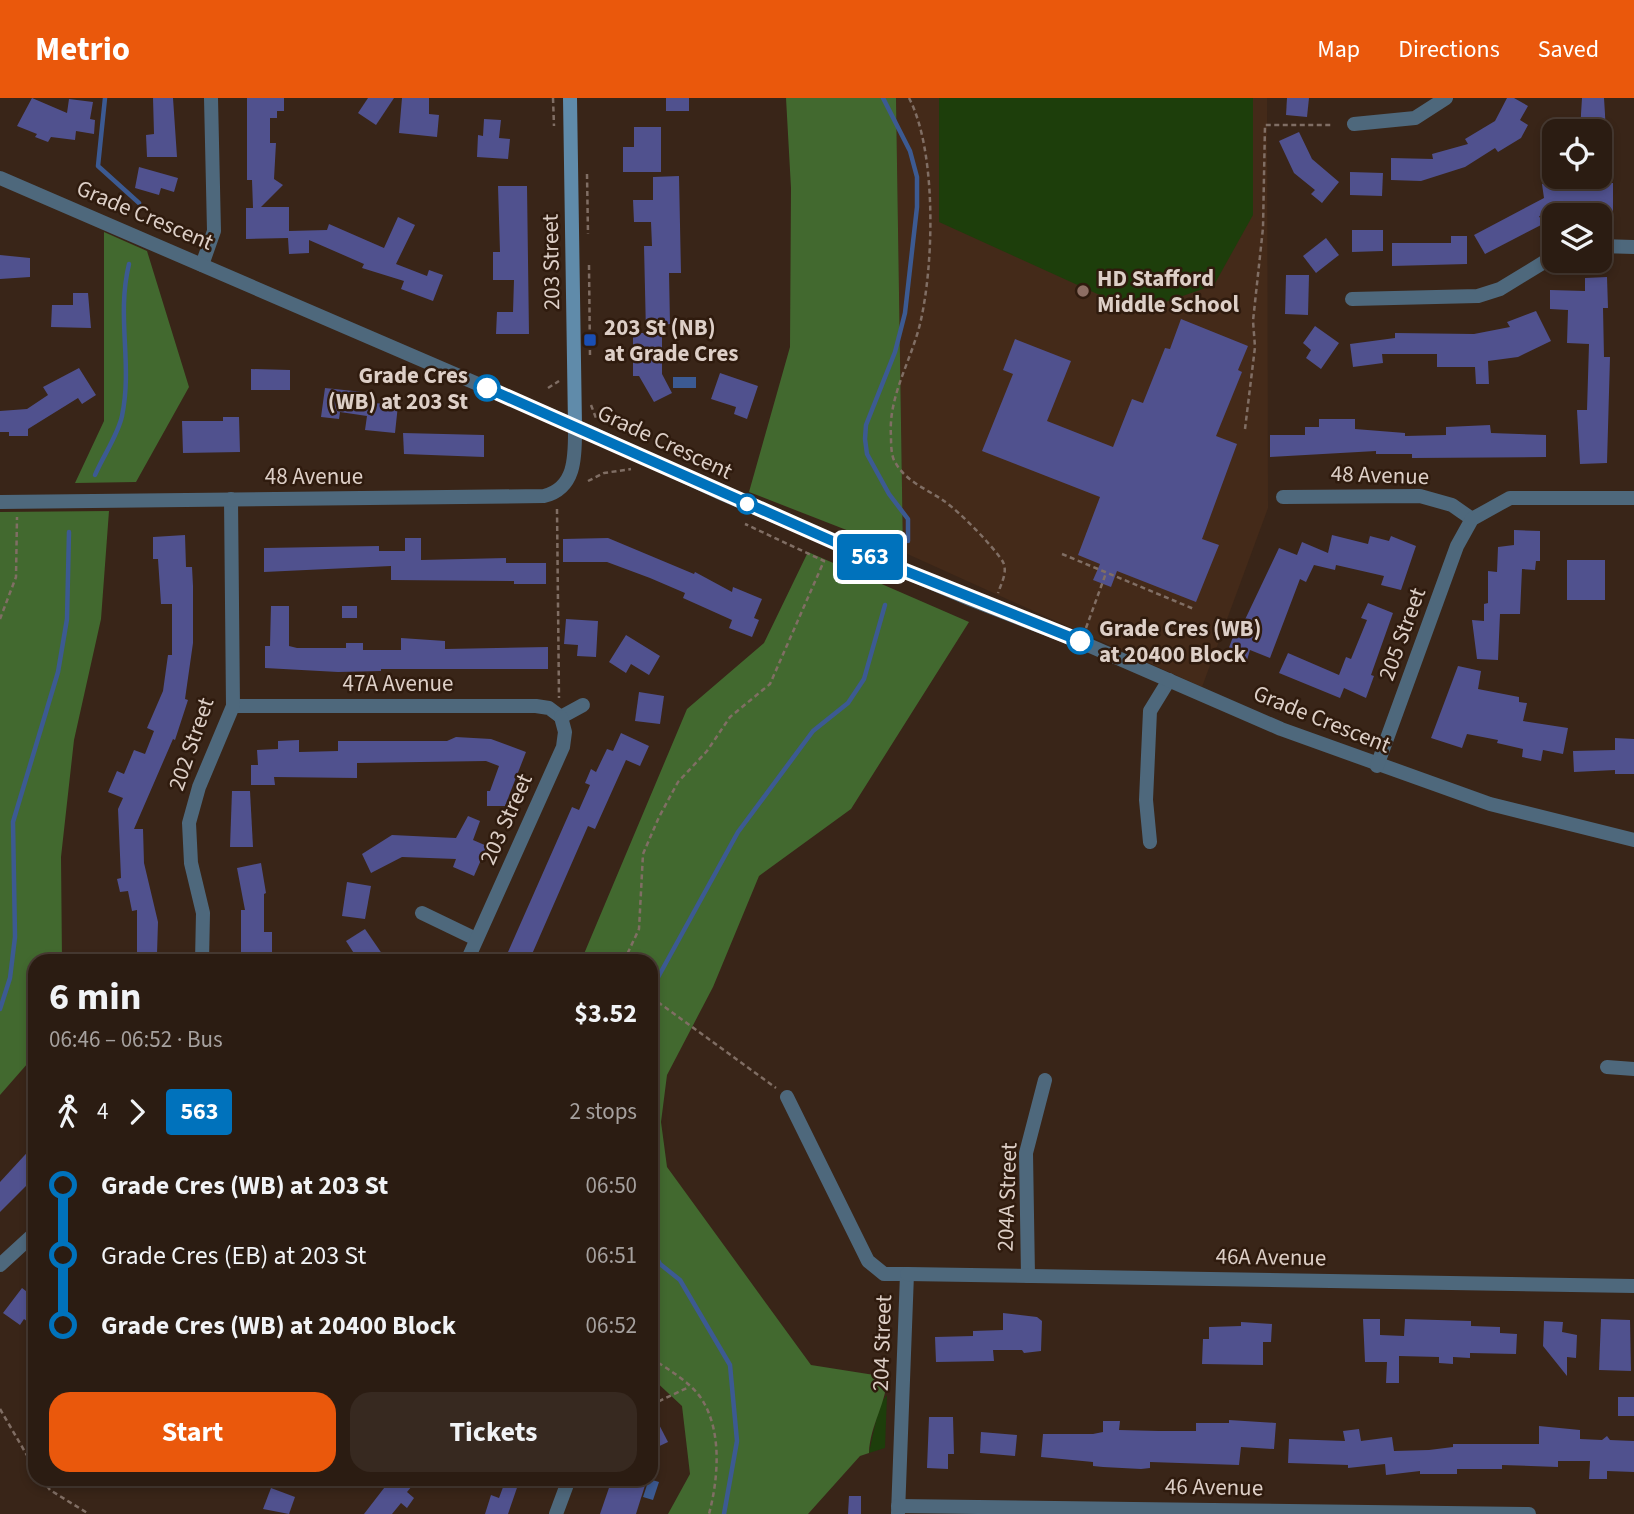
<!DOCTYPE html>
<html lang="en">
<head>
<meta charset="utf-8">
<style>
  body { margin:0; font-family:"Source Sans 3",sans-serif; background:#372920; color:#f1f3f6; height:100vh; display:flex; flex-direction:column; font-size:26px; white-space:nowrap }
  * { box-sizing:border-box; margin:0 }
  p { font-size:23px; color:#a6a19f }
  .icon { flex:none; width:38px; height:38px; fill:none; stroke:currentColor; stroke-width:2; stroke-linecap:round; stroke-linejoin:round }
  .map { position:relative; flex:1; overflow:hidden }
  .sheet { position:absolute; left:28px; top:856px; width:630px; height:532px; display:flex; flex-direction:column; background:#2b1c12; border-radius:21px; box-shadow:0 4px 10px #0003,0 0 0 2px #473a32 }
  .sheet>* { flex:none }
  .badge { padding:0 14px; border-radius:5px; font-size:24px; line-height:46px }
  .fabs { position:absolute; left:1542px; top:21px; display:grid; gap:14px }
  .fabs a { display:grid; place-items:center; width:70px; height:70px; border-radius:14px; background:#2b1c12; box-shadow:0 4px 10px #0003,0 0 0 2px #473a32; font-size:35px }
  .map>.badge { position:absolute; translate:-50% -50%; box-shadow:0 0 0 4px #fff }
  .legs { display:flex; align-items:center; gap:10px; height:77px; padding:0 21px; font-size:23px }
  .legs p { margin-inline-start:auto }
  .summary { display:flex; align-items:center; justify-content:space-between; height:119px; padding:0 21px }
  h1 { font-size:38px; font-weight:700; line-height:52px }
  .action { display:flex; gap:14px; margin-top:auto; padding:14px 21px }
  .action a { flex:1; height:80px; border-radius:21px; background:#ea580c; color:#fff; font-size:28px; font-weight:700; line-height:80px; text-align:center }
  .action a+a { background:#372920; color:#f1f3f6 }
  ul { padding:0 21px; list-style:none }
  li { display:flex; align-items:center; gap:24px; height:70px; font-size:26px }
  li i { display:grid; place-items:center; width:10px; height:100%; margin:0 9px; background:currentColor }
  li i::after { content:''; width:18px; height:18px; margin:-9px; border:5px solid; border-radius:50%; background:#2b1c12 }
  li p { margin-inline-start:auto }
  li:first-child i { background:linear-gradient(#0000 50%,currentColor 0) }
  li:last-child i { background:linear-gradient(currentColor 50%,#0000 0) }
  header { display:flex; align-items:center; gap:42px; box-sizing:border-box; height:98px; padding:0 35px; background:#ea580c; color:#fff }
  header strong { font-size:33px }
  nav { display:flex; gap:38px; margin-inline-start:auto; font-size:24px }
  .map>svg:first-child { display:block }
  .built { fill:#442a19 }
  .green { fill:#1d3e0b }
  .forest { fill:#42692f }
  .water { fill:#3c5a92 }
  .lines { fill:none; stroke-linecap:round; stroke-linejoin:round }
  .stream { stroke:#3c5a92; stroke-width:4.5 }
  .building { fill:#50518e }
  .path { stroke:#806e64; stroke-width:2.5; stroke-dasharray:5 3.5; stroke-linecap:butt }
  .minor { stroke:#4e687c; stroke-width:14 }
  .tertiary { stroke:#4e687c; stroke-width:14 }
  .secondary { stroke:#608baa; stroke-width:14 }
  .line-1-casing { stroke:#fff; stroke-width:16 }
  .line-1 { stroke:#0072bc; stroke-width:10 }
  .education-dot { fill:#8d6e63; stroke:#2f1b0e; stroke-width:2.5 }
  .transit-dot { fill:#1a4fb4; stroke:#2f1b0e; stroke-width:2.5 }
  .stop-1-dot { fill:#fff; stroke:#0072bc; stroke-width:3.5 }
  .labels { text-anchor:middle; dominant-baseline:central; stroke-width:5; stroke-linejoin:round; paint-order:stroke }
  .street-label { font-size:23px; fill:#ddcfc7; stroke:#2f1b0e }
  .poi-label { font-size:23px; font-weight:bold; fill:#ddcfc7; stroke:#2f1b0e; text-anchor:start }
  .stop-label { font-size:23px; font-weight:bold; fill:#ddcfc7; stroke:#2f1b0e; text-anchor:end }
</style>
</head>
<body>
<header>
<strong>Metrio</strong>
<nav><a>Map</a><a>Directions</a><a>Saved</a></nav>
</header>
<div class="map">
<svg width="1634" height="1416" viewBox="0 0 1634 1416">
  <rect width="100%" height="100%" fill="#392518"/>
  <polygon class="built" points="896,0 1267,0 1268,410 1202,589 903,454"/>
  <g class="green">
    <polygon points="939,0 1253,0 1253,117 1214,187 1137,214 939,124"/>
    <polygon points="887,1297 885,1350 869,1355 879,1308"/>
  </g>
  <g class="forest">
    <polygon points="786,0 896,0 903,454 749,394 790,249 791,90"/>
    <polygon points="104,134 147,153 189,289 136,384 75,385 104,323"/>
    <polygon points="109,413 101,521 74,642 61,759 62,863 35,863 35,957 0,997 0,414"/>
    <path d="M808,454L969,524L851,711L759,778L713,889L667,977L661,1024L667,1069L811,1267L887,1279C887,1304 870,1327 869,1355L860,1358L808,1416H668L690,1376L682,1308L651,1279V863H581L687,611L764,545Z"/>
  </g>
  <g class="water">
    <rect x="673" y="279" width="23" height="11"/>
    <polygon points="649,1381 659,1384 653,1402 643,1399"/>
  </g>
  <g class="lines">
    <g class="stream">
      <polyline points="105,0 98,68 139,105"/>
      <polyline points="883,0 910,53 917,79 917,109 905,215 895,254 866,327 865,341 867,356 889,396 908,421 908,443"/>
      <path d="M95,377C103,358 118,337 122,318C133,265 116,220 129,166"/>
      <polyline points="651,892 738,734 813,633 848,605 864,581 885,507"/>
      <polyline points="0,911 10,880 15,839 13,724 58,574 67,521 69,434"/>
      <polyline points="651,1149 660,1166 680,1182 730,1267 737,1343 724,1416"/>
    </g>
  </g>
  <g class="building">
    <polygon points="32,0 67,15 69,1 93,4 90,21 95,22 94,36 76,33 75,42 51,39 48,44 35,39 37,36 17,28"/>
    <polygon points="153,0 173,0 177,59 147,59 146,37 154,36"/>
    <polygon points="247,0 284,0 284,13 277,13 277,20 270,20 270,45 276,45 274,81 283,87 261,109 289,109 289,133 327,132 329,126 384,150 398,119 415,127 396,166 427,178 429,172 443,177 433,203 401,191 404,183 362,170 364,166 309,142 309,155 289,156 288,140 246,141 246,110 253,110 252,82 247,82"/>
    <polygon points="368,0 394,0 376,27 358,15"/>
    <polygon points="402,0 429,0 429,16 439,17 437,39 399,35"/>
    <rect x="666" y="0" width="23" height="13"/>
    <polygon points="1287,0 1309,0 1307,19 1286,17"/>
    <polygon points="1507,0 1514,0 1528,8 1520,22 1528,27 1521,40 1498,54 1495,50 1465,69 1421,83 1391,82 1391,60 1433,61 1432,56 1468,46 1465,41 1495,23"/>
    <polygon points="1582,0 1604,0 1606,33 1580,33"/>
    <polygon points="484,21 501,22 499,40 510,41 508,61 477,59 478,37 483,38"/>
    <polygon points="634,29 661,29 661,74 623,74 623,49 634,49"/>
    <polygon points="1299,34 1312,61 1339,84 1322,105 1311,96 1315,92 1294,75 1279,43"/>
    <polygon points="139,69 178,80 174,94 161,90 159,97 135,90"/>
    <polygon points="1350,74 1383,75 1382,98 1350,97"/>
    <polygon points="679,78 681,175 669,175 670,226 662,227 662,276 672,295 654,304 639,278 633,278 633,235 646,235 644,148 652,148 651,124 634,124 633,102 653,102 653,79"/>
    <polygon points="1572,81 1573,85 1613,85 1613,115 1588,112 1539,118 1543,126 1485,156 1474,137 1544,100 1542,86"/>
    <polygon points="498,88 527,88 529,236 496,236 497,214 513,214 514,182 493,182 493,154 500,154"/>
    <polygon points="1352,132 1383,132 1383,153 1352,154"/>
    <polygon points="1451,138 1467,138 1467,166 1392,168 1392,145 1451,145"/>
    <polygon points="1326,140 1339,157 1316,175 1303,158"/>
    <polygon points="0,157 30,160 30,179 0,181"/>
    <polygon points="1286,177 1309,177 1308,217 1285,216"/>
    <polygon points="1607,179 1608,210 1603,210 1604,259 1610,259 1607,365 1580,366 1577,312 1587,312 1589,246 1567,245 1568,212 1550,211 1550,192 1585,193 1585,180"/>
    <polygon points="73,195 88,195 91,230 51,229 52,207 73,207"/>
    <polygon points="1536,213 1551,243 1518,259 1488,263 1489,286 1476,286 1475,269 1437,269 1437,256 1382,256 1383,265 1353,269 1350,246 1395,240 1395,235 1474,236 1510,229 1507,224"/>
    <polygon points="1181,221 1248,248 1238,272 1242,274 1216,338 1237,346 1202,441 1219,447 1196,504 1117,473 1111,489 1093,482 1100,466 1078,457 1100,399 982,353 1013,276 1003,272 1015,241 1071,263 1047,323 1113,349 1132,301 1143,305 1165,250 1170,251"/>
    <polygon points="1315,228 1339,245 1321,271 1306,260 1311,252 1303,245"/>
    <polygon points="79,270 96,297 82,306 78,300 28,331 28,338 9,338 9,334 0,334 0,313 27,311 48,297 43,289"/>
    <polygon points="251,271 290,272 290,292 251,292"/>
    <polygon points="720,275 758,288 747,321 734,316 736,309 711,301"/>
    <polygon points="325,290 363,294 362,304 398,307 395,335 365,332 367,318 340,314 339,321 321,319"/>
    <polygon points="223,319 239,319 240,354 183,355 182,323 223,323"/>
    <polygon points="1319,321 1355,321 1355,331 1405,335 1405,338 1446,337 1446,329 1490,327 1491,335 1546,337 1546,359 1412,360 1412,356 1376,356 1376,353 1270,359 1270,337 1305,337 1305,329 1319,329"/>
    <polygon points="403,335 484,337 484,359 404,356"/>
    <polygon points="1514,432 1540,433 1540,463 1536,463 1535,472 1522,471 1520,516 1500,516 1498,562 1477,561 1472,522 1484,523 1484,506 1488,505 1488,473 1497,474 1498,449 1514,447"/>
    <polygon points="185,437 186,469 192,469 193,488 193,545 185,601 188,602 175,642 173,641 134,731 143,731 144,765 158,824 157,856 137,856 137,812 132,813 128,793 120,794 117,781 121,780 118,711 123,700 108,694 117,673 124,676 134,652 145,656 154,633 147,630 163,593 168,557 172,557 172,506 161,506 158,461 153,461 153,439"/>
    <polygon points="1332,437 1368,446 1370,438 1389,443 1391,438 1416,448 1401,492 1381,487 1384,478 1336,467 1335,472 1314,467 1306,484 1300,481 1270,560 1250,552 1247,562 1227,555 1237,528 1241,530 1279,450 1297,457 1302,444 1328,455"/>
    <polygon points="405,440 421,440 421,462 506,460 506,465 546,465 546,486 514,486 514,483 391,482 391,468 264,474 264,450 379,448 379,453 405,453"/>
    <polygon points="608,440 694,476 695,474 732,494 733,489 762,501 754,520 759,522 752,539 729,530 732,522 683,500 685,495 650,480 607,464 563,464 563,441"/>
    <rect x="1567" y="462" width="38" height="40"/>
    <polygon points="1368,505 1393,515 1371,577 1374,578 1366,600 1344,590 1340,600 1279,575 1288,555 1339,577 1346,559 1351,561 1367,522 1361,520"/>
    <polygon points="271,508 289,508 289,548 297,550 346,550 346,545 363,545 363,552 401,552 401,540 445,543 445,551 548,549 548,571 381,571 381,573 338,574 265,570 265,548 270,548"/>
    <rect x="342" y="508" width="15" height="12"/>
    <polygon points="566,521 598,523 596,559 577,558 578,547 564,546"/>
    <polygon points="626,537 660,558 649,577 631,566 626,575 609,564"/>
    <polygon points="1458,568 1481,573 1478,591 1519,599 1519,604 1527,605 1523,623 1568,630 1563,656 1543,652 1541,663 1522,659 1523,651 1497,645 1498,642 1467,636 1462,650 1431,640"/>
    <polygon points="639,594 664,598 660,626 635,623"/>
    <polygon points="621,635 649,648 640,668 626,662 595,731 588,728 529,863 504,863 572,709 579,712 590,687 585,685 591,671 596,674 607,651 613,653"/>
    <polygon points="456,639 491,641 526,654 505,708 487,708 487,693 490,693 499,668 486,663 357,665 357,680 274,679 275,687 251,687 251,667 258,667 257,652 278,651 278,643 299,642 299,654 338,653 338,643 447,643"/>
    <polygon points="1615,640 1634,641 1634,676 1615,676 1615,672 1574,674 1573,653 1615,652"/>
    <polygon points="232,693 250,693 253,749 230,749"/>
    <polygon points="468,718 480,723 473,742 487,748 474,778 453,769 456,761 402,759 371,775 362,756 392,737 456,740"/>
    <polygon points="261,765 266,795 264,796 264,834 272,834 272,863 241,863 241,812 245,812 237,770"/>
    <polygon points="347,784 371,788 365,821 342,818"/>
    <polygon points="365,831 387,863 359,863 346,843"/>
    <polygon points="35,1046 35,1079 0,1114 0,1084"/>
    <polygon points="22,1190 35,1200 35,1229 24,1221 20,1227 3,1215"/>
    <polygon points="1003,1215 1037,1219 1042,1223 1041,1253 1024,1255 1022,1252 993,1252 994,1263 936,1264 935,1239 973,1238 973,1233 1003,1232"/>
    <polygon points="1363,1221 1380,1221 1380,1237 1404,1238 1405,1221 1471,1223 1471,1228 1500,1229 1500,1235 1517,1236 1516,1256 1470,1255 1470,1260 1453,1259 1453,1266 1439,1265 1439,1259 1399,1258 1399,1285 1386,1285 1387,1264 1365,1264"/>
    <polygon points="1601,1221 1630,1222 1631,1273 1599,1272"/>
    <polygon points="1544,1223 1563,1224 1562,1234 1577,1237 1576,1260 1567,1259 1567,1278 1543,1248"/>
    <polygon points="1241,1224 1272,1226 1271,1244 1263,1244 1263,1267 1202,1266 1203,1241 1209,1241 1209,1229 1241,1228"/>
    <rect x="1618" y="1299" width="16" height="19"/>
    <polygon points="651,1311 668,1344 651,1352"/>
    <polygon points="929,1319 953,1319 954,1356 948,1356 948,1371 927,1370"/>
    <polygon points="1229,1322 1276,1325 1274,1351 1241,1349 1239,1367 1150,1364 1150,1370 1141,1371 1103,1369 1093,1368 1093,1364 1041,1359 1043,1336 1093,1336 1103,1334 1103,1323 1120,1323 1119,1332 1159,1333 1196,1333 1196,1325 1229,1325"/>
    <polygon points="1539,1328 1580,1332 1580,1341 1602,1342 1607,1338 1610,1342 1634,1343 1634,1374 1607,1373 1607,1381 1589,1381 1590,1363 1558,1363 1558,1369 1502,1367 1502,1371 1457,1371 1457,1376 1420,1376 1420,1373 1386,1377 1385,1366 1348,1370 1348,1367 1288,1365 1289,1341 1345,1343 1343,1333 1359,1331 1361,1343 1392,1339 1394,1353 1429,1352 1453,1349 1453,1346 1539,1346"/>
    <polygon points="981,1334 1017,1337 1015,1358 980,1355"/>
    <polygon points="391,1381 418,1381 407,1394 414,1400 407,1410 401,1405 392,1416 364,1416"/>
    <polygon points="506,1381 520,1381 508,1416 485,1416 491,1397 499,1400"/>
    <polygon points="612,1381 647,1381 636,1416 600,1416"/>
    <polygon points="271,1390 295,1399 289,1416 263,1411"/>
    <polygon points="849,1398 861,1398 861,1416 848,1416"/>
  </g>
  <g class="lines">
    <g class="path">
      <polyline points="553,0 554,28"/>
      <path d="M909,0C937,53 934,168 920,226C911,263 888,299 891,338C891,345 891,358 895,364C906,384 927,391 944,403C959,413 994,449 1003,464C1008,474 1001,486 998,495"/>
      <polyline points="587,76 588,136"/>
      <polyline points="589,167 590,258"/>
      <polyline points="548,290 559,283"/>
      <polyline points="591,307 596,320"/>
      <polyline points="1245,331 1255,249 1253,223 1263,130 1265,27 1333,27"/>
      <polyline points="588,383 604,375 631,371"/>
      <polyline points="557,411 559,600"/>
      <polyline points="1062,456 1194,511"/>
      <polyline points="0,521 16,479 17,419"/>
      <polyline points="1086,530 1106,475"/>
      <polyline points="624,863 639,831 643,756 659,719 678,684 707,653 730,619 770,586 824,463 745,426"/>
      <polyline points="651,899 776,990"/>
      <path d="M651,1260C669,1272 694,1286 704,1305C722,1337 718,1382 709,1416"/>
      <polyline points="651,1307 689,1289"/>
      <polyline points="0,1311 35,1371"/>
      <polyline points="42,1381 50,1392 89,1416"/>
    </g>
    <g class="minor">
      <polyline points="1354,26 1415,20 1446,0"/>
      <polyline points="1600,148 1634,149"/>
      <polyline points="202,167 214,133 211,0"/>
      <polyline points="1352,201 1478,198 1500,191 1554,158"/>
      <polyline points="1283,399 1420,398 1452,407 1472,421"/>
      <polyline points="233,608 536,608 549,610 561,619"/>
      <polyline points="561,619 583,607"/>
      <polyline points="1150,744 1146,702 1150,613 1169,582"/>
      <polyline points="422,815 476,841"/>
      <polyline points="202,863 203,815 191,765 189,725 199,689 233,608 231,401"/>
      <polyline points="467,863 563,649 565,634 561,619"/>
      <polyline points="1607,969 1634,971"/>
      <polyline points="787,999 868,1163 884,1176 907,1176 898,1415"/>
      <polyline points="0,1167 35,1135"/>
      <polyline points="1028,1178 1026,1055 1045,982"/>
      <polyline points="898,1408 1529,1416"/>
      <polyline points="556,1416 569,1381"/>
    </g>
    <g class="tertiary">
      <polyline points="0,80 596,337 718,394 972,502 1081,544 1281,631 1490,706 1634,742"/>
      <path d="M0,404L544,398C577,390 575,356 575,328"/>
      <polyline points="1377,668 1457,448 1472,421 1510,400 1634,400"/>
      <polyline points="907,1176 1634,1188"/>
    </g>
    <polyline class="secondary" points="570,0 575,328"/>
  </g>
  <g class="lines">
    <defs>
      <polyline id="line-1" points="487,290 855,453 1080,543"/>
    </defs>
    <use href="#line-1" class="line-1-casing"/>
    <use href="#line-1" class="line-1"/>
  </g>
  <circle class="education-dot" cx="1083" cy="193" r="7"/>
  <rect class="transit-dot" x="583" y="235" width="14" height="14" rx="3.5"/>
  <g class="stop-1-dot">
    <circle cx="487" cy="290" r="12"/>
    <circle cx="747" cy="406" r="9"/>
    <circle cx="1080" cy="543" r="12"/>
  </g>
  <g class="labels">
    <g class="street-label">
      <text transform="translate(145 117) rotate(23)">Grade Crescent</text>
      <text transform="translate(551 164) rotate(-91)">203 Street</text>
      <text transform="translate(665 344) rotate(25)">Grade Crescent</text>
      <text transform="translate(1380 377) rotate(2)">48 Avenue</text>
      <text x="314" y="378">48 Avenue</text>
      <text transform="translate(1402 536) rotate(-70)">205 Street</text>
      <text x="398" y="585">47A Avenue</text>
      <text transform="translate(1322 621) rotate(22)">Grade Crescent</text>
      <text transform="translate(191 646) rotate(-71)">202 Street</text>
      <text transform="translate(506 721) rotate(-66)">203 Street</text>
      <text transform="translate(1007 1099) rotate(-88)">204A Street</text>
      <text transform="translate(1271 1159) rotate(1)">46A Avenue</text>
      <text transform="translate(882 1245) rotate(-88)">204 Street</text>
      <text transform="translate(1214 1389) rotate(1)">46 Avenue</text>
    </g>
    <g class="poi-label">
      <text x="1097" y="180">HD Stafford<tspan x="1097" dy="26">Middle School</tspan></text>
      <text x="604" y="229">203 St (NB)<tspan x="604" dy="26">at Grade Cres</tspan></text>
    </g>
    <g class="stop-label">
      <text x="468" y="277">Grade Cres<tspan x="468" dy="26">(WB) at 203 St</tspan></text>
      <text x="1099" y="530" text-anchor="start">Grade Cres (WB)<tspan x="1099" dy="26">at 20400 Block</tspan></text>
    </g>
  </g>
</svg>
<div class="fabs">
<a><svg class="icon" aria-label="locate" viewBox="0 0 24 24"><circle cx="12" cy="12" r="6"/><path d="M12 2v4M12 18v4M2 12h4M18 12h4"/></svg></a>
<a><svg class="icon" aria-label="layers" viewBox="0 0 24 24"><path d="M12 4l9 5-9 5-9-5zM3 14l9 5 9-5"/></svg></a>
</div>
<b class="badge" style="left:870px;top:459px;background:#0072bc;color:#fff">563</b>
<section class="sheet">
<div class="summary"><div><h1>6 min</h1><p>06:46 – 06:52 · Bus</p></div><b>$3.52</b></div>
<div class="legs"><svg class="icon" aria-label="walk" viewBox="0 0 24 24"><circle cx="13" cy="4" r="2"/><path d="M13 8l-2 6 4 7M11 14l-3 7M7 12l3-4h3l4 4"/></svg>4<svg class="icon" aria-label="forward" viewBox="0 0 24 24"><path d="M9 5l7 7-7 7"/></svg><b class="badge" style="background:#0072bc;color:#fff">563</b><p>2 stops</p></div>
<ul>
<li><i style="color:#0072bc"></i><b>Grade Cres (WB) at 203 St</b><p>06:50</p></li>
<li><i style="color:#0072bc"></i><span>Grade Cres (EB) at 203 St</span><p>06:51</p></li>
<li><i style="color:#0072bc"></i><b>Grade Cres (WB) at 20400 Block</b><p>06:52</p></li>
</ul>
<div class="action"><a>Start</a><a>Tickets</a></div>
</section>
</div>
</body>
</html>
